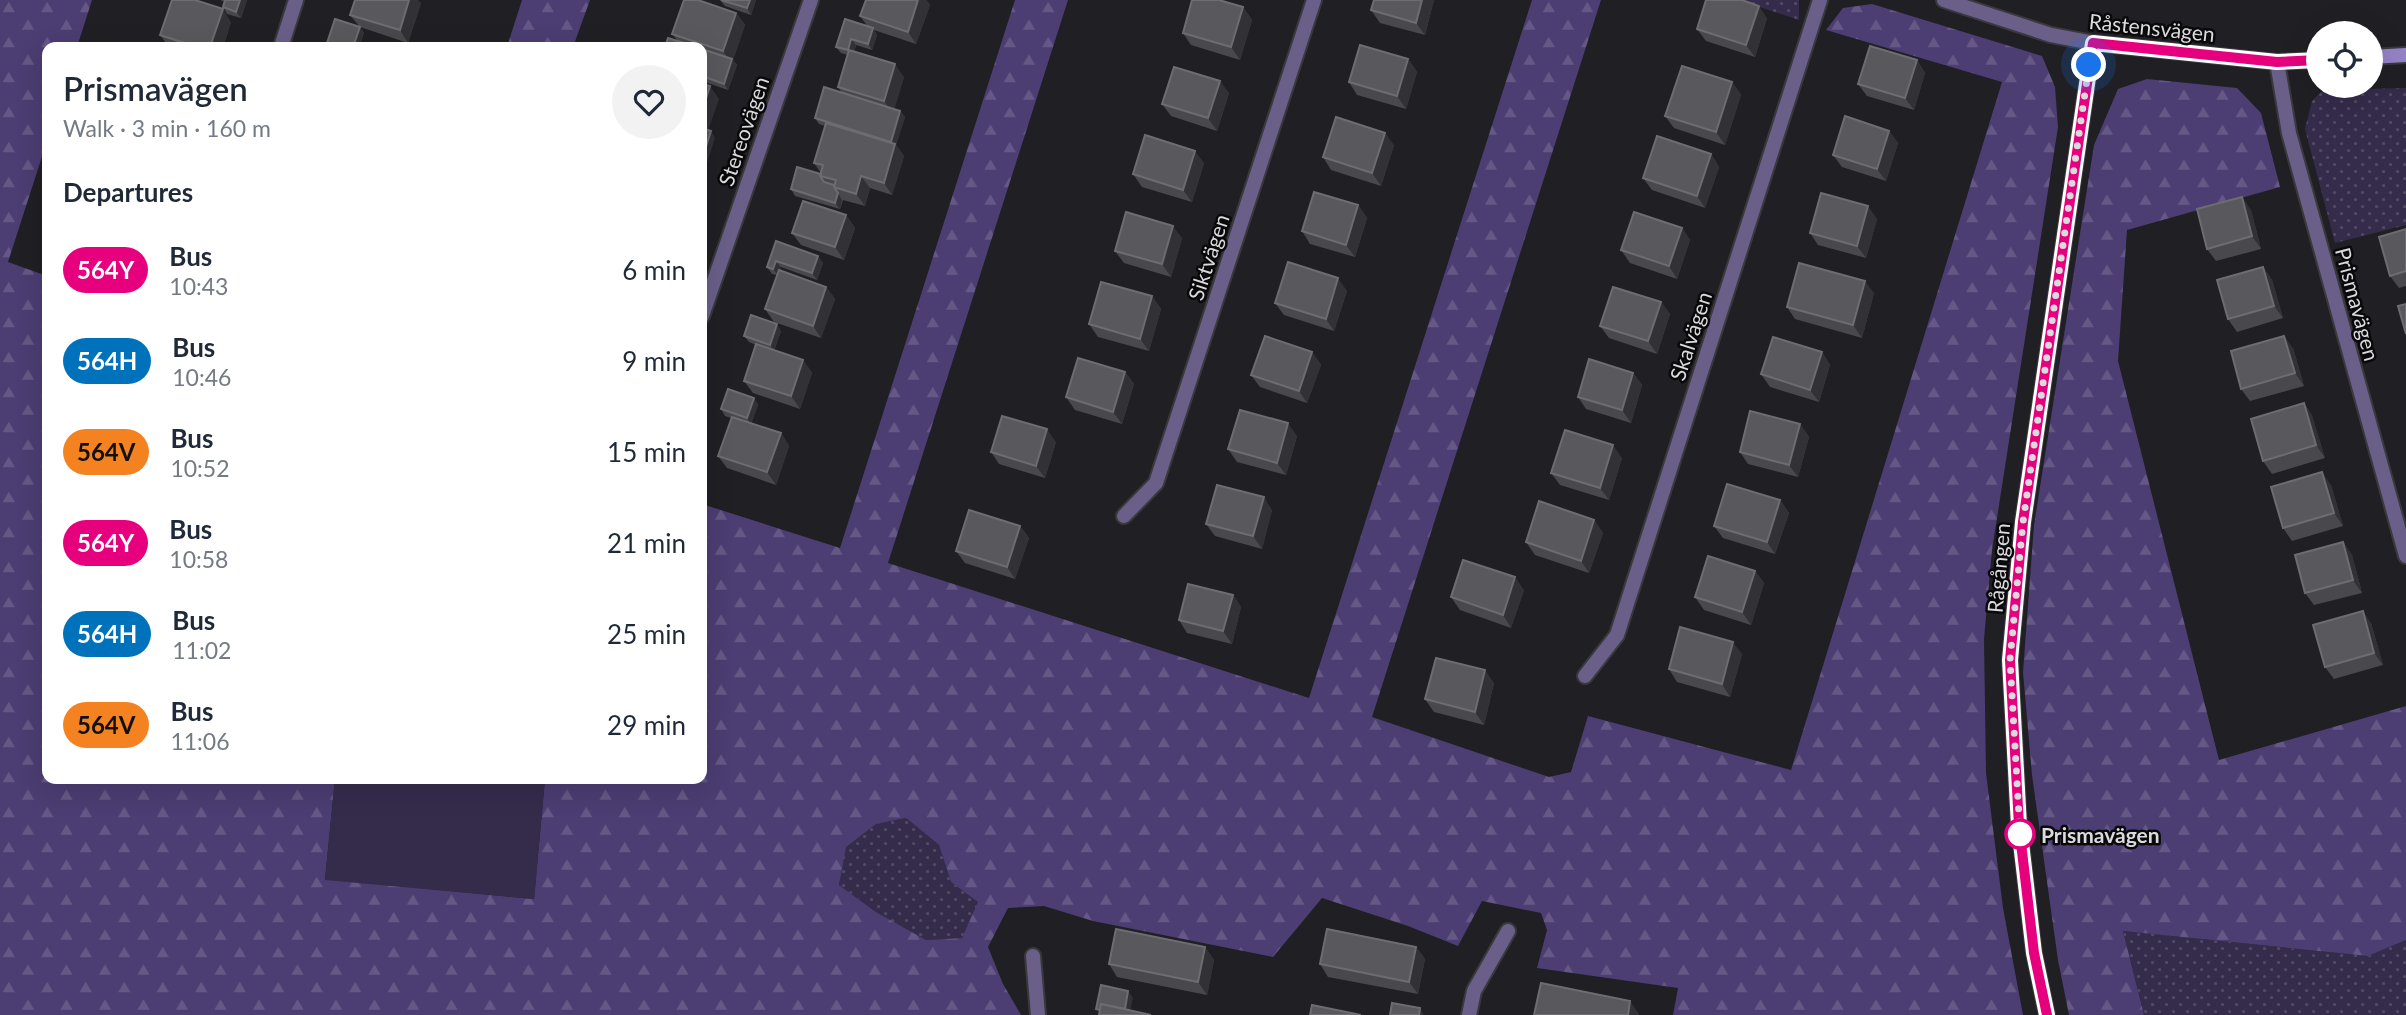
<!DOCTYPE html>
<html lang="en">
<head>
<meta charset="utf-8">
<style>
  body { margin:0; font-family:Lato,sans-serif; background:#f2f2f3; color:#1f2937; height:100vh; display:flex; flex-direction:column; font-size:26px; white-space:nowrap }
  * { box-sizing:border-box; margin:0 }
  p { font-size:23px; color:#747a83 }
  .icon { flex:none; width:38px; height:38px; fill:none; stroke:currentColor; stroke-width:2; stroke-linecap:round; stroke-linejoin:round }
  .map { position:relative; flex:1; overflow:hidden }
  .panel { position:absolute; left:42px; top:42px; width:665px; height:742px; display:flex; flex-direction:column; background:#fff; border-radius:14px; box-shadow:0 7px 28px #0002 }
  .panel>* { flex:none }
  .badge { padding:0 14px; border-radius:23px; font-size:24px; line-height:46px }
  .tools { position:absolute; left:2306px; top:21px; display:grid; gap:14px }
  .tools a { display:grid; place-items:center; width:77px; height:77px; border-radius:50%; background:#fff; box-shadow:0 7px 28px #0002; font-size:35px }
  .you { position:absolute; width:35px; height:35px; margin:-18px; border:5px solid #fff; border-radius:50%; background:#1a73e8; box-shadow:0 0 0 10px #1a73e833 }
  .map>.badge { position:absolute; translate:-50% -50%; box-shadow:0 0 0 4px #fff }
  h2 { padding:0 21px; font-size:26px; line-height:63px }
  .round { display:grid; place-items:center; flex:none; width:74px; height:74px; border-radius:37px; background:#f2f2f3 }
  .summary { display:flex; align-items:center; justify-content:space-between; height:119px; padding:0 21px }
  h1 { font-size:33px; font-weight:600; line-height:52px }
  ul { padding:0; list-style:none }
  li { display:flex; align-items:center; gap:21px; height:91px; padding:0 21px }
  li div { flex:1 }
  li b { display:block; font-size:26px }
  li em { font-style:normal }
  li .badge { min-width:77px; font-weight:700; text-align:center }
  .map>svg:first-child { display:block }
  .green { fill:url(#green-dots) }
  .forest { fill:url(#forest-firs); fill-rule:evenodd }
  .pitch { fill:#352c4c }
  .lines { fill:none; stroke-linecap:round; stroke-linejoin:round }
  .street-casing { stroke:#3a393d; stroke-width:18 }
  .secondary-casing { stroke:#3a393d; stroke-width:18 }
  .street { stroke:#695f89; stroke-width:14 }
  .secondary { stroke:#9482c6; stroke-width:14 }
  .wall { fill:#49484d }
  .shaded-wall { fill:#323136 }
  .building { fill:#59585d; stroke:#6d6c71; stroke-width:2 }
  .line-casing { stroke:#fff; stroke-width:16 }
  .line { stroke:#e6007e; stroke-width:10 }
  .walk { stroke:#dbdbde; stroke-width:7; stroke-dasharray:0 12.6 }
  .stop-dot { fill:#fff; stroke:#e6007e; stroke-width:3.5 }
  .labels { text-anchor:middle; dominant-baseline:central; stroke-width:5; stroke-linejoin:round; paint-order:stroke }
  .street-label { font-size:21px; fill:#dbdbde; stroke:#09090b }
  .stop-label { font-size:21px; font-weight:bold; fill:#dbdbde; stroke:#09090b; text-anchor:start }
</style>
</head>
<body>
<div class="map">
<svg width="2406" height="1015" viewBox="0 0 2406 1015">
  <defs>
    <pattern id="green-dots" width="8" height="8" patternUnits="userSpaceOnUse" patternTransform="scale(1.75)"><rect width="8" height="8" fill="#352c4c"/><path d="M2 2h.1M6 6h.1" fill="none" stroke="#524a65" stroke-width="1.8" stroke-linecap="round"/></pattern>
    <pattern id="forest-firs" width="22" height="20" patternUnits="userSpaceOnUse" patternTransform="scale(1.75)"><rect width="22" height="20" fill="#4c3d72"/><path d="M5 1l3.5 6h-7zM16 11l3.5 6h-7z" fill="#655886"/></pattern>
  </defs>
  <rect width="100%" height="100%" fill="#201f23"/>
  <g class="green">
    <polygon points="1738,0 1799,0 1799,20"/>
    <polygon points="2406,88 2406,225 2335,243 2305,129 2312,101 2323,90"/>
    <polygon points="906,818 939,845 951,882 979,902 962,938 926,940 876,912 839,885 845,847 876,824"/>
    <polygon points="2123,931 2368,956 2406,940 2406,1015 2144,1015"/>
  </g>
  <g class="forest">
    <path d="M0,0H92L77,47H47V141L8,262L47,276V779H335L325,879L534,899L545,779H702V504L840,548L1015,0H1068L888,563L1309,698L1532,0H1601L1372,717L1549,777L1571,772L1588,716L1791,770L2002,82L1826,30L1843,8L1872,4L2042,56L2055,87L2058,127L1992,550L1984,639L1986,773L2003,908L2023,1015H1673L1678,988L1537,968L1547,930L1541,913L1482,901L1458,946L1408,926L1322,898L1273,957L1093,921L1044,906L1008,908L988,947L1003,984L1021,1015H0ZM906,818L939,845L951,882L978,902L962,938L926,940L876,912L839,885L846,847L876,824Z"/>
    <polygon points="522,0 590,0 573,47 507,47"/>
    <polygon points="2147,79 2237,88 2261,113 2280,187 2127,230 2118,361 2219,760 2406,706 2406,940 2368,956 2123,931 2144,1015 2069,1015 2058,960 2032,775 2023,672 2034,525 2094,145 2118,89"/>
  </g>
  <polygon class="pitch" points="335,779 545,779 534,899 325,880"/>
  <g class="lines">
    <defs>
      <g id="street">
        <polyline points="1944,0 2051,35 2093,43 2023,522 2010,660 2019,826 2034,953 2047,1015"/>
        <polyline points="281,47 296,0"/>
        <polyline points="2277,62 2289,133 2406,556"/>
        <polyline points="702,316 811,0"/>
        <polyline points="1124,516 1156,483 1314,0"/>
        <polyline points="1585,676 1617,635 1820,0"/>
        <polyline points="1033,956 1038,1015"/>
        <polyline points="1469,1015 1474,991 1508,931"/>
      </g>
      <g id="secondary">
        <polyline points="2093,43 2277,62 2319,60"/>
        <polyline points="2371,57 2406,55"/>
      </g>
    </defs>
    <use href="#street" class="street-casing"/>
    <use href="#secondary" class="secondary-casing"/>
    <use href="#street" class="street"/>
    <use href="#secondary" class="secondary"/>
  </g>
  <g class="wall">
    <polygon points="220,0 247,0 241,18 227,14 223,7 225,2"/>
    <polygon points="720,0 756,0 751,15 725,6"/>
    <polygon points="866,0 926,0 930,5 916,44 874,30 877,35 872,50 856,45 854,52 904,77 894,109 900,111 905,117 896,145 904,156 892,195 870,188 865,206 843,200 840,209 795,196 791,189 821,174 821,173 814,163 825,126 819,124 815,118 842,93 838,87 848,55 841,53 836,47 868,27 860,16"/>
    <polygon points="1434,0 1425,35 1380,23 1371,10"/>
    <polygon points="421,3 408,43 360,27 364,33 359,47 331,47 327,43 359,26 350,15"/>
    <polygon points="1243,7 1252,20 1240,60 1191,45 1183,33"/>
    <polygon points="736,13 745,25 733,60 737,65 728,90 702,81 702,47 665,47 677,40 672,34"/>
    <polygon points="1767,18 1755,57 1706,41 1697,29"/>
    <polygon points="231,22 223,47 169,47 160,35"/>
    <polygon points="1408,59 1417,72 1406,109 1357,95 1349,82"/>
    <polygon points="1917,60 1925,73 1914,110 1867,96 1858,84"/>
    <polygon points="1732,82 1741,95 1725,145 1674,128 1665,116"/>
    <polygon points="1229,93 1217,131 1171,116 1162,104"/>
    <polygon points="1889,131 1898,143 1886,181 1842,167 1833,155"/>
    <polygon points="1394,145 1381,186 1331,170 1323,157"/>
    <polygon points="1711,154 1719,167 1705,208 1652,190 1643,178"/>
    <polygon points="1204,163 1192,202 1142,187 1133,174"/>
    <polygon points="1358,205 1367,218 1355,257 1310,244 1302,231"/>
    <polygon points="2251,210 2261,249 2216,261 2207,249"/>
    <polygon points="846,215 855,228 844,260 801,245 792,233"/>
    <polygon points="1877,219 1866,258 1818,245 1810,233"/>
    <polygon points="1682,228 1690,240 1677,279 1630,263 1621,250"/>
    <polygon points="2406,229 2406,286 2399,288 2390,276"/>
    <polygon points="1182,238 1171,277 1124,263 1115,251"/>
    <polygon points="776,241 823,263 817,280 781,267 778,275 772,274 767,267"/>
    <polygon points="2263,267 2272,280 2283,318 2237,332 2228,319"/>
    <polygon points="826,287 835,299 821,338 774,322 765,309"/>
    <polygon points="1347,291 1334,331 1284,315 1275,303"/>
    <polygon points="1874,293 1862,338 1795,319 1787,307"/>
    <polygon points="1152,296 1161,309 1149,351 1098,337 1089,324"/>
    <polygon points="1661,302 1670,314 1657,354 1609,338 1600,326"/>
    <polygon points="781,331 774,351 803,360 812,373 800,409 753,393 744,381 756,345 749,342 744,336"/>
    <polygon points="2293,348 2304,386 2250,401 2241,389"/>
    <polygon points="1312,352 1321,365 1307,403 1260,387 1251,375"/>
    <polygon points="1822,352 1830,365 1819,402 1770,387 1761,374"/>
    <polygon points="1125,372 1134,384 1122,424 1075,410 1066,397"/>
    <polygon points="1633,373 1642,385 1631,423 1586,409 1578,397"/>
    <polygon points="754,398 758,405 751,423 781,433 789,446 776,485 727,468 718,456 731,418 725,416 721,409"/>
    <polygon points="2304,403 2312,416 2325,458 2272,474 2263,461"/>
    <polygon points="1800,424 1809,437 1798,477 1748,464 1740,452"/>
    <polygon points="1297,436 1286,475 1237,462 1228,449"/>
    <polygon points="1056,442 1045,478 999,464 991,452"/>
    <polygon points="1622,458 1609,500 1560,485 1551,473"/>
    <polygon points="2331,485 2343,526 2292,541 2283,528"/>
    <polygon points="1780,500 1789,513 1775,554 1723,538 1714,526"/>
    <polygon points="1272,510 1262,549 1215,536 1206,524"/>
    <polygon points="1594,520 1603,533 1589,573 1535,555 1526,542"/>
    <polygon points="1020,526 1029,538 1015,579 965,563 956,551"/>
    <polygon points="2343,542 2352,555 2362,593 2314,605 2305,593"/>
    <polygon points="1755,571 1764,583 1751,625 1704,610 1695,597"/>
    <polygon points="1524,590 1511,628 1460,610 1451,597"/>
    <polygon points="1233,595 1241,607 1232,644 1187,633 1179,620"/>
    <polygon points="2371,623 2383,665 2334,679 2325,667"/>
    <polygon points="1742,654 1730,697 1677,682 1669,669"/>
    <polygon points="1494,683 1484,725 1434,712 1425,699"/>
    <polygon points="1205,947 1214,960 1207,995 1117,977 1109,964"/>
    <polygon points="1416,947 1425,959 1418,994 1328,977 1320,964"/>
  </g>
  <g class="shaded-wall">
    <polygon points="240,0 247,0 241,18 236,12"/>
    <polygon points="409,0 418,0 421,3 408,43 400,30"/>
    <polygon points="750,0 756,0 751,15 747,8"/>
    <polygon points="918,0 926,0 930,5 916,44 908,32"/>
    <polygon points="1422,0 1434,0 1425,35 1416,23"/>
    <polygon points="1759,6 1767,18 1755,57 1746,45"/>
    <polygon points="1243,7 1252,20 1240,60 1231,47"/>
    <polygon points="223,9 231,22 223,47 210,47"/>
    <polygon points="736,13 745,25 733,60 737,65 728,90 724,84 731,63 723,51"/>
    <polygon points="360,27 364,33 359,47 353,47"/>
    <polygon points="873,28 877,35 872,50 868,44"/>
    <polygon points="851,39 856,45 852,57 848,50"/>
    <polygon points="1408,59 1417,72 1406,109 1397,96"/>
    <polygon points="1917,60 1925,73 1914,110 1905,98"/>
    <polygon points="895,64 904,77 893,114 884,101"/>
    <polygon points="1220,81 1229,93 1217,131 1208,118"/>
    <polygon points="1732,82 1741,95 1725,145 1716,132"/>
    <polygon points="710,86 719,99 707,134 702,127 702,111"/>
    <polygon points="900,111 905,117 896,145 904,156 892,195 884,183 891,142"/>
    <polygon points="711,131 715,138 706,166 702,159"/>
    <polygon points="1889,131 1898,143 1886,181 1877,169"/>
    <polygon points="1385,133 1394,145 1381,186 1372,173"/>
    <polygon points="1195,151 1204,163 1192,202 1183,190"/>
    <polygon points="1711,154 1719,167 1705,208 1697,196"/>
    <polygon points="861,176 870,188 865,206 856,194"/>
    <polygon points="838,193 842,200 840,209 835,203"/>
    <polygon points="2242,197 2251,210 2261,249 2252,236"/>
    <polygon points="1358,205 1367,218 1355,257 1346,245"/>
    <polygon points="1868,206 1877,219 1866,258 1857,246"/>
    <polygon points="846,215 855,228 844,260 835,247"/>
    <polygon points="1173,226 1182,238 1171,277 1162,264"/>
    <polygon points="1682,228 1690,240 1677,279 1669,266"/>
    <polygon points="818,256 823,263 817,280 812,273"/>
    <polygon points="776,261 781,267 778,275 773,269"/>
    <polygon points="2263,267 2272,280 2283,318 2274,306"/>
    <polygon points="1338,278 1347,291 1334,331 1326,319"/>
    <polygon points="1865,281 1874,293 1862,338 1853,325"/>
    <polygon points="826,287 835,299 821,338 813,326"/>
    <polygon points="1152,296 1161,309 1149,351 1140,339"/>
    <polygon points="1661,302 1670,314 1657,354 1648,341"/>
    <polygon points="777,324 781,331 774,351 770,345"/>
    <polygon points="2284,336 2293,348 2304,386 2295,373"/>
    <polygon points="1312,352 1321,365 1307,403 1299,391"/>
    <polygon points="1822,352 1830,365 1819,402 1810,390"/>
    <polygon points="803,360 812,373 800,409 791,396"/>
    <polygon points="1125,372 1134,384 1122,424 1113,412"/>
    <polygon points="1633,373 1642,385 1631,423 1622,410"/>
    <polygon points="754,398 758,405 751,425 747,418"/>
    <polygon points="2304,403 2312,416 2325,458 2316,445"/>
    <polygon points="1288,423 1297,436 1286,475 1277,463"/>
    <polygon points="1800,424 1809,437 1798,477 1789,465"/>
    <polygon points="1047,429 1056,442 1045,478 1036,466"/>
    <polygon points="781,433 789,446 776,485 767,472"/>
    <polygon points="1613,445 1622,458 1609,500 1600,488"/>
    <polygon points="2322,472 2331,485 2343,526 2334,513"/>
    <polygon points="1264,497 1272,510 1262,549 1253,536"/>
    <polygon points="1780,500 1789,513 1775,554 1767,542"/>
    <polygon points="1594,520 1603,533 1589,573 1581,561"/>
    <polygon points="1020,526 1029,538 1015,579 1007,567"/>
    <polygon points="2343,542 2352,555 2362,593 2353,580"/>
    <polygon points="1755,571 1764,583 1751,625 1742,612"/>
    <polygon points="1515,577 1524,590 1511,628 1503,615"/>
    <polygon points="1233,595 1241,607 1232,644 1223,631"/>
    <polygon points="2363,611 2371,623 2383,665 2374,653"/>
    <polygon points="1733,642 1742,654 1730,697 1722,684"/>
    <polygon points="1485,670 1494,683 1484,725 1475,712"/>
    <polygon points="1205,947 1214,960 1207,995 1198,982"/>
    <polygon points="1416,947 1425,959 1418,994 1409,982"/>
    <polygon points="1128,991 1133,998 1129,1015 1124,1015"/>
    <polygon points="1630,1001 1639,1014 1639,1015 1628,1015"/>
    <polygon points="1420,1008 1424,1015 1419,1015"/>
  </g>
  <g class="building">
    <polygon points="172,0 195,0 223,9 210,47 197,47 160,35"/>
    <polygon points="225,0 240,0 236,12 223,7"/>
    <polygon points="355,0 409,0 400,30 350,15"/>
    <polygon points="684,0 698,0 736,13 723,51 672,34"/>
    <polygon points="721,0 750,0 747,8"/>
    <polygon points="866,0 918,0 908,32 860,16"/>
    <polygon points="1192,0 1219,0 1243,7 1231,47 1183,33"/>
    <polygon points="1374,0 1422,0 1416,23 1371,10"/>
    <polygon points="1706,0 1742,0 1759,6 1746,45 1697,29"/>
    <polygon points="335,19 360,27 353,47 342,47 327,43"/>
    <polygon points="845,19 873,28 868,44 851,39 848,50 836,47"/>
    <polygon points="668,38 697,47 665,47"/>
    <polygon points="1360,45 1408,59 1397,96 1349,82"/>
    <polygon points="1870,46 1917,60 1905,98 1858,84"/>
    <polygon points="702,49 732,59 724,84 702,76"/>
    <polygon points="849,50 895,64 884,101 838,87"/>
    <polygon points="1682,66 1732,82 1716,132 1665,116"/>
    <polygon points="1174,67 1220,81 1208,118 1162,104"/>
    <polygon points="702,84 710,86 702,111"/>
    <polygon points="824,87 900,111 891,142 815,118"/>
    <polygon points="1845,116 1889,131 1877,169 1833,155"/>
    <polygon points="1336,117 1385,133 1372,173 1323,157"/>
    <polygon points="826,123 895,144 884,183 861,176 856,194 834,187 836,180 820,176 823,165 814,163"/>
    <polygon points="702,128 711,131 702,159"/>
    <polygon points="1145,135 1195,151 1183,190 1133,174"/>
    <polygon points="1657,136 1711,154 1697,196 1643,178"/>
    <polygon points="797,167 821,174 820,176 824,182 834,185 834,187 838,193 835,203 791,189"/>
    <polygon points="1314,192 1358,205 1346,245 1302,231"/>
    <polygon points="1821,193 1868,206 1857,246 1810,233"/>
    <polygon points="2242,197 2252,236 2207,249 2197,209"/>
    <polygon points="803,201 846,215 835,247 792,233"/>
    <polygon points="1126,212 1173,226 1162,264 1115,251"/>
    <polygon points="1634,212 1682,228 1669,266 1621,250"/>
    <polygon points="2406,229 2406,271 2390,276 2379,237"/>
    <polygon points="776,241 818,256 812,273 776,261 773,269 767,267"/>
    <polygon points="1288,262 1338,278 1326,319 1275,303"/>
    <polygon points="1799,263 1865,281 1853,325 1787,307"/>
    <polygon points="2263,267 2274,306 2228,319 2217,280"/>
    <polygon points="779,270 826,287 813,326 765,309"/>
    <polygon points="1101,282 1152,296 1140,339 1089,324"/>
    <polygon points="1613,287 1661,302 1648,341 1600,326"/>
    <polygon points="2406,304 2406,334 2398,306"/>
    <polygon points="751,315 777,324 770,345 744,336"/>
    <polygon points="1265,336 1312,352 1299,391 1251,375"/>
    <polygon points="2284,336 2295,373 2241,389 2231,351"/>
    <polygon points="1773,337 1822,352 1810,390 1761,374"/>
    <polygon points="756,344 803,360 791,396 744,381"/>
    <polygon points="1078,358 1125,372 1113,412 1066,397"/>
    <polygon points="1589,359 1633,373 1622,410 1578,397"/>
    <polygon points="728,389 754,398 747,418 721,409"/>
    <polygon points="2304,403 2316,445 2263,461 2251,419"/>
    <polygon points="1240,410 1288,423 1277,463 1228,449"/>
    <polygon points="1750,411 1800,424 1789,465 1740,452"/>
    <polygon points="1002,416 1047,429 1036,466 991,452"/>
    <polygon points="732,417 781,433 767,472 718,456"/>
    <polygon points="1565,430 1613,445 1600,488 1551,473"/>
    <polygon points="2322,472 2334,513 2283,528 2271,487"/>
    <polygon points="1727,484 1780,500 1767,542 1714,526"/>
    <polygon points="1217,485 1264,497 1253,536 1206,524"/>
    <polygon points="1539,501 1594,520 1581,561 1526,542"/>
    <polygon points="969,510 1020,526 1007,567 956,551"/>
    <polygon points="2343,542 2353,580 2305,593 2295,555"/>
    <polygon points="1708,556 1755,571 1742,612 1695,597"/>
    <polygon points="1463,560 1515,577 1503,615 1451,597"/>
    <polygon points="1188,584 1233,595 1223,631 1179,620"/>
    <polygon points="2363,611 2374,653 2325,667 2313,625"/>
    <polygon points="1680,627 1733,642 1722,684 1669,669"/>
    <polygon points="1436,658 1485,670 1475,712 1425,699"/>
    <polygon points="1116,929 1205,947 1198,982 1109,964"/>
    <polygon points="1327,929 1416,947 1409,982 1320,964"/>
    <polygon points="1541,983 1630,1001 1628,1015 1534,1015"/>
    <polygon points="1101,985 1128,991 1125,1009 1101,1004 1100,1010 1096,1009"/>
    <polygon points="1392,1003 1420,1008 1419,1015 1390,1015"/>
    <polygon points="1101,1004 1151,1015 1099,1015"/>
    <polygon points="1312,1005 1361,1015 1310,1015"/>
  </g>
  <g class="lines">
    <defs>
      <polyline id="line" points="2047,1015 2034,953 2019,826 2010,660 2023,522 2093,43 2277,62 2319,60"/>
    </defs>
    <use href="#line" class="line-casing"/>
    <use href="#line" class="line"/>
    <polyline class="walk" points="2020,834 2010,660 2023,522 2089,65"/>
  </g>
  <circle class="stop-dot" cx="2020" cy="834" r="14"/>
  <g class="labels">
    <g class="street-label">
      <text transform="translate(2152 27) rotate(6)">Råstensvägen</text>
      <text transform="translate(743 131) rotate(-71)">Stereovägen</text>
      <text transform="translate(1208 257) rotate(-72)">Siktvägen</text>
      <text transform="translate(2358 304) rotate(75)">Prismavägen</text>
      <text transform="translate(1690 336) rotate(-72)">Skalvägen</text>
      <text transform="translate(1998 568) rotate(-85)">Rågången</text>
    </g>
    <g class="stop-label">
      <text x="2041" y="834">Prismavägen</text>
    </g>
  </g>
</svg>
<div class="tools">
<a><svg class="icon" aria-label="locate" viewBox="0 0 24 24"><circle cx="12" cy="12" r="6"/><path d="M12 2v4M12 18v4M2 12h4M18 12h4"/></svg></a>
</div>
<div class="you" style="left:2089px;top:65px"></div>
<section class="panel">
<div class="summary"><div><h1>Prismavägen</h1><p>Walk · 3 min · 160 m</p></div><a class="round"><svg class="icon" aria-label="heart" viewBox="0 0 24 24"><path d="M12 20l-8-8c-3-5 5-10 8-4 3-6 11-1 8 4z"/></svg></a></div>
<h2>Departures</h2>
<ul>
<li><span class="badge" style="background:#e6007e;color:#fff">564Y</span><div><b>Bus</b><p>10:43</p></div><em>6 min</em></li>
<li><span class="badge" style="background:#0072bc;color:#fff">564H</span><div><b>Bus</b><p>10:46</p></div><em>9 min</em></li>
<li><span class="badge" style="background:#f58220;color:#111">564V</span><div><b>Bus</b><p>10:52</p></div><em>15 min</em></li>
<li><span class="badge" style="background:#e6007e;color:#fff">564Y</span><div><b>Bus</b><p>10:58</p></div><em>21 min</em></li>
<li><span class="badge" style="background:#0072bc;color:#fff">564H</span><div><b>Bus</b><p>11:02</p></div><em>25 min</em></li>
<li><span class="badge" style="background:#f58220;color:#111">564V</span><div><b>Bus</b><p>11:06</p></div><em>29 min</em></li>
</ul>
</section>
</div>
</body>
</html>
